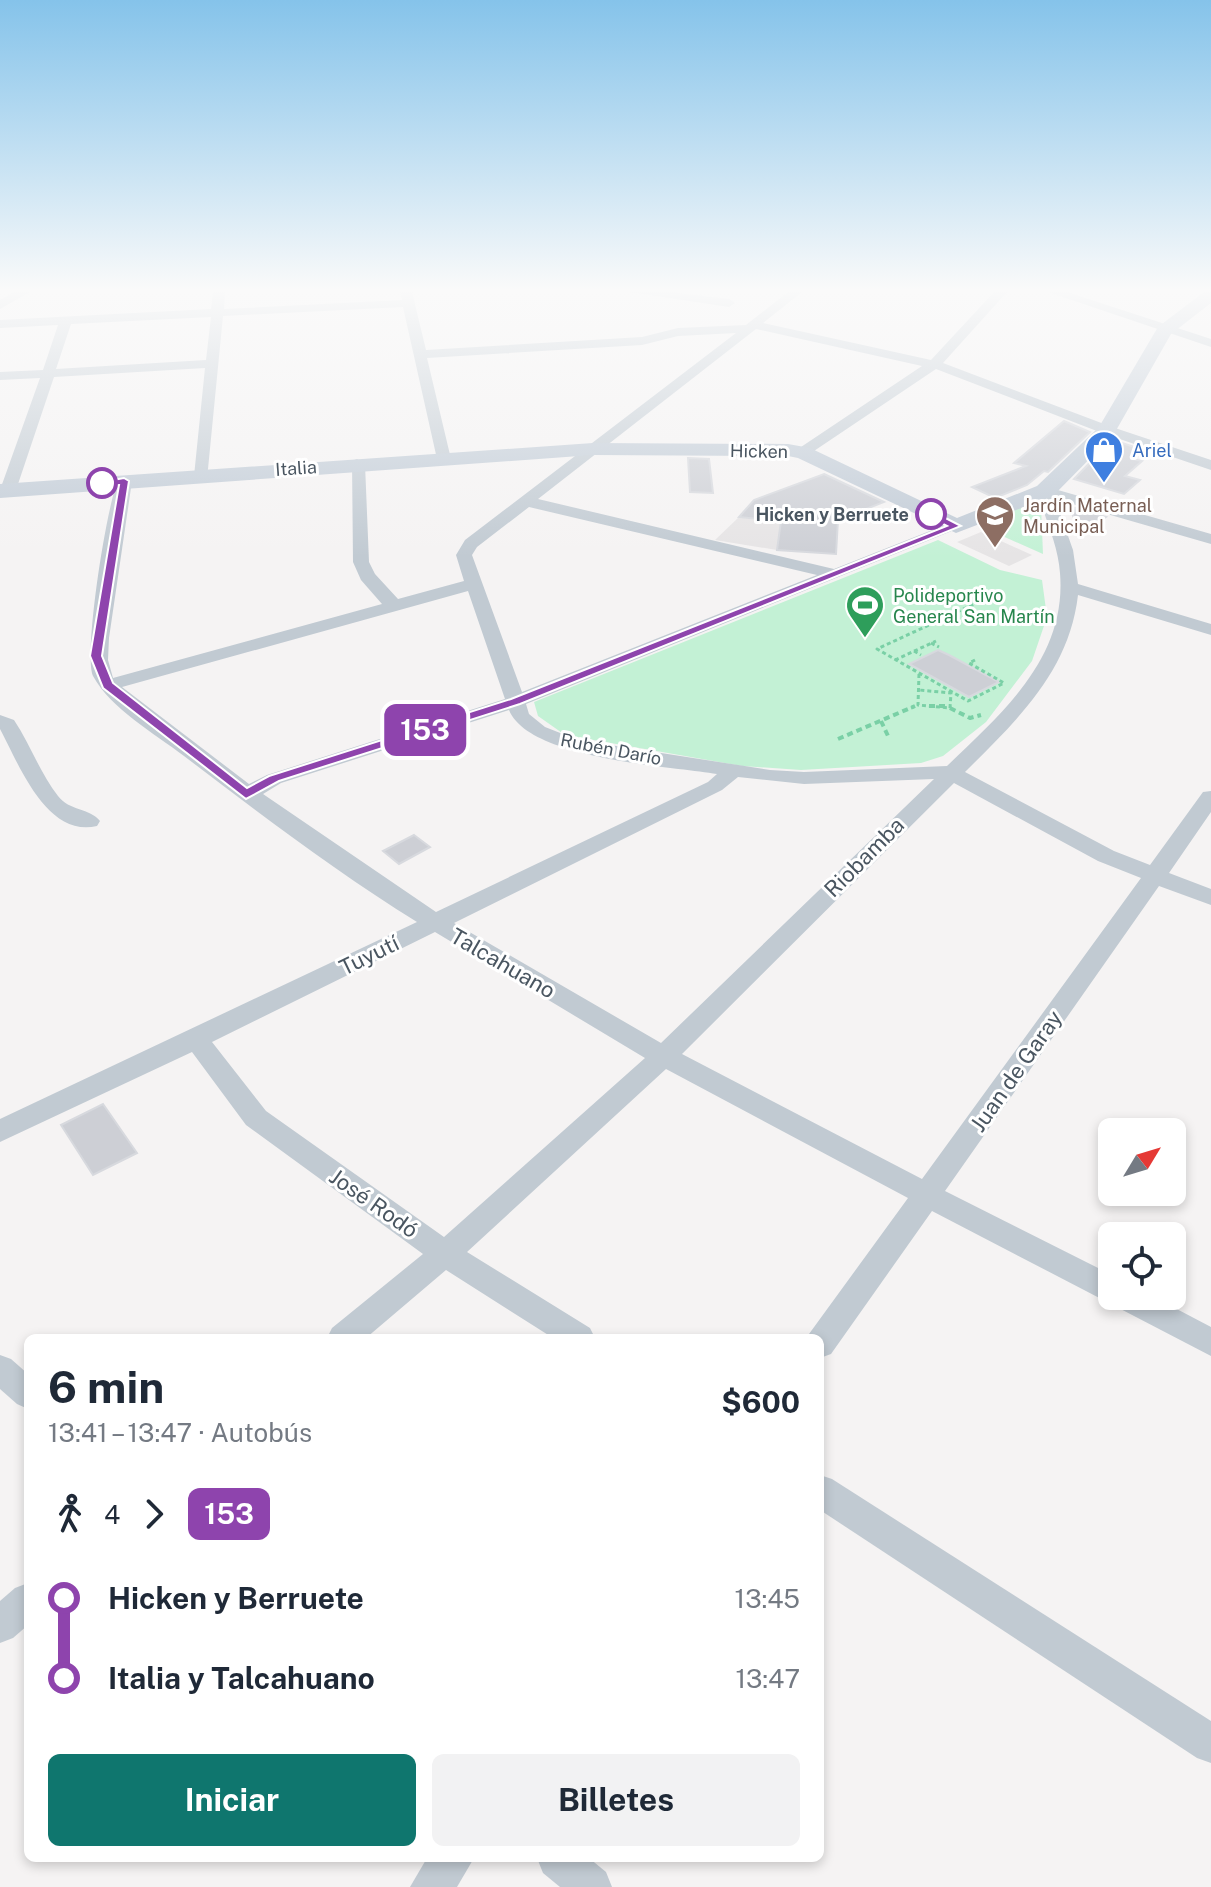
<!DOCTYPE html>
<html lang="es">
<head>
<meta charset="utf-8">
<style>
  body { margin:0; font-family:"Public Sans",sans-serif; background:#f2f2f3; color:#1f2937; height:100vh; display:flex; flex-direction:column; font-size:30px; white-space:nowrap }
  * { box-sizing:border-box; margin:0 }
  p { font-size:26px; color:#747a83 }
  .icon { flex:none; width:44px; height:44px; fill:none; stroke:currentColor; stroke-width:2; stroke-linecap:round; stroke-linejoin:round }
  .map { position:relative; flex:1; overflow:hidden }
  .side { position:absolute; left:24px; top:1334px; width:800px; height:528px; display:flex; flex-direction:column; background:#fff; border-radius:12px; box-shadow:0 4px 12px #0003 }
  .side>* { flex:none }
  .badge { padding:0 16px; border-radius:12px; font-size:28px; line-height:52px }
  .needle { width:52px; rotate:52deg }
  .fabs { position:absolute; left:1098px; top:1118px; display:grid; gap:16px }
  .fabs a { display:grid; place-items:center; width:88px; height:88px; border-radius:12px; background:#fff; box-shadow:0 4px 12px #0003; font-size:40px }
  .map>.badge { position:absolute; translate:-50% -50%; box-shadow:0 0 0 4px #fff }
  .legs { display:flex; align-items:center; gap:12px; height:88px; padding:0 24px; font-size:26px }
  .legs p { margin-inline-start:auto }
  .head { display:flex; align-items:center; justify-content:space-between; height:136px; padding:0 24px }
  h1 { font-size:44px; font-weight:700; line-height:60px }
  .primary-button { display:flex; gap:16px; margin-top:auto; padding:16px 24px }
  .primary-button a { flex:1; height:92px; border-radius:12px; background:#0f766e; color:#fff; font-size:32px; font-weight:700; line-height:92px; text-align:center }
  .primary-button a+a { background:#f2f2f3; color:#1f2937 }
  ul { padding:0 24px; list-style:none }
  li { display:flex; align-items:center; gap:28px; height:80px; font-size:30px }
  li i { display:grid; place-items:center; width:12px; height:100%; margin:0 10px; background:currentColor }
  li i::after { content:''; width:20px; height:20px; margin:-10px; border:6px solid; border-radius:50%; background:#fff }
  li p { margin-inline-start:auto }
  li:first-child i { background:linear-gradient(#0000 50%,currentColor 0) }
  li:last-child i { background:linear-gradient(currentColor 50%,#0000 0) }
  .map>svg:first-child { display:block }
  .education { fill:#e6e4e5 }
  .green { fill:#c3f1d5 }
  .building { fill:#cdcfd5; stroke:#d7d9de; stroke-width:2 }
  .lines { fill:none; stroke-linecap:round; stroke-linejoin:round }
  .path-far1 { stroke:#7ad0a6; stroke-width:3; stroke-dasharray:4 3; stroke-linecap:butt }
  .path { stroke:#7ad0a6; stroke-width:4; stroke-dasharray:6 4; stroke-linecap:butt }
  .street { fill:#c1cad2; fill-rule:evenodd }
  .secondary { fill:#c1cbd6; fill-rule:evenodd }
  .line-1 { fill:#8e44ad; stroke:#fff; stroke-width:2 }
  .stop-1-dot { fill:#fff; stroke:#8e44ad; stroke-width:4 }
  .labels { text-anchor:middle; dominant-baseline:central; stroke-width:6; stroke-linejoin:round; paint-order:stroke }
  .far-shop-label { font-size:18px; fill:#366cbe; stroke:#fff; text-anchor:start }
  .far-street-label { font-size:18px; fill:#4a5661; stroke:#fff }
  .far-education-label { font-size:18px; fill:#785e54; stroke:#fff; text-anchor:start }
  .far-stop-label { font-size:18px; font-weight:bold; fill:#4a5661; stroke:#fff; text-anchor:end }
  .far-leisure-label { font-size:18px; fill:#27864d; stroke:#fff; text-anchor:start }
  .street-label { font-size:22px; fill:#4a5661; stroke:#fff }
</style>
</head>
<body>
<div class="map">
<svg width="1211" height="1887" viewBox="0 0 1211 1887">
  <rect width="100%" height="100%" fill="#f5f3f3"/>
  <g class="education">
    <polygon points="739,517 781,521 777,550 715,540"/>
    <polygon points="981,532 1032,555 1009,566 957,542"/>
  </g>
  <g class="green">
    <polygon points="1034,501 1041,506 1043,554 971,522"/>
    <polygon points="938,540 1000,570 1042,580 1047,617 1032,661 986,722 943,756 921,763 801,770 742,766 565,735 538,716 534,702"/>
  </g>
  <g class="building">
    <polygon points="1064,421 1090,432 1048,472 1044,471 1027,485 995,498 972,487 1026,466 1014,463"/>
    <polygon points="1119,442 1144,450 1132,459 1142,461 1125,476 1140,480 1124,494 1074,479 1105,447 1108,451"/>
    <polygon points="688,458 709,459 713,493 690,492"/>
    <polygon points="824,474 884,502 838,520 836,554 777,550 781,521 739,517 754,500"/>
    <polygon points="1075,508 1106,517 1089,530 1076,526 1071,509"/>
    <polygon points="938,650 949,655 999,682 969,697 909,664"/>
    <polygon points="414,835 430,847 399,864 383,851"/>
    <polygon points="103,1104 137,1153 93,1175 61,1125"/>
  </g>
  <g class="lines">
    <g class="path-far1">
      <polyline points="931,643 939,647"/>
      <polyline points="914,651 921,655"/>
      <polyline points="895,660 936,641"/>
      <polyline points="975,660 969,663 1004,683 968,701 877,649 981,601"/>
      <polyline points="919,674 918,705 950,708 951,693 919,690"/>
      <polyline points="911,708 918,705"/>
    </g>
    <g class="path">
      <polyline points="929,706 950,706"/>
      <polyline points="950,708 970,718 981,715"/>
      <polyline points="881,721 889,738"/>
      <polyline points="838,739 915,706"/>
    </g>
    <g class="street">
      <polygon points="14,292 30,292 0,309 0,300"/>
      <path d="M213,292H225L224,309L402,300L400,292H412L426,350L642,337L678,328L746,325L788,292H802L763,323L931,360L994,292H1007L943,363L1112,427L1211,460V470L1102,433L936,369L808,455H798V449L922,366L756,329L538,499L834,569L950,523H962L964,526L526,704L529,714L545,727L578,740L770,770L804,772L947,766C1002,713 1067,658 1060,573C1058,544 1045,519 1037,491L1039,488H1051L1211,534V544L1055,499L1073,550L1078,584L1211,624V635L1078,595C1069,672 1017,720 965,772L1114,851L1150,865L1203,792L1211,791V812L1169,873L1211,889V905L1159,886L945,1191L1112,1275V1296H1152L1211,1327V1356L932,1211L831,1354L820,1358V1338H807L809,1334L908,1198L666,1069L467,1252L590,1328L595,1338H553L446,1270L366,1338H327L332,1328L423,1254L246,1125L192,1052L0,1142V1119L417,922C335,871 259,813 184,756C154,733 111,709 93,676C83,655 107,501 119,478L124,476L132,481L109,638L108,660L113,678L382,604L361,580L353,562L352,461L357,459L365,464L369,562L375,574L398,599L464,581L456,555L465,540L736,333L678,336L642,345L427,358L451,459L444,463L437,459L403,307L223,316L207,479L202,481L194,476L205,368L54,377L16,490L8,495L3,493L0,490L40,378L0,380V372L43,370L58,325L0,328V320L211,309ZM211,317L206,360L56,369L71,324ZM529,507L817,575L522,692L472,555L477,547ZM468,591L505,699L267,775L249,784L122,687ZM509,710C529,759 668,766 717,774L708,782L436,912L263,794L281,783ZM738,777L804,784L934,779L661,1043L454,923L722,790ZM954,783L1098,861L1141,878L922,1179L682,1054ZM435,932L645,1058L444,1237L266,1111L212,1042Z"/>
      <polygon points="630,292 670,292 729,299 735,303 729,307"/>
      <polygon points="1048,292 1067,292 1211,339 1211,347"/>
      <path d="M0,715L14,720C30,744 40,773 58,796C69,811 90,808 100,821L97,826C46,838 19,764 0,729Z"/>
      <polygon points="0,1355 11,1359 28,1374 28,1409 17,1404 0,1389"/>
      <polygon points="820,1475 832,1479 1211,1721 1211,1763 1197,1758 820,1510"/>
      <polygon points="28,1583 28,1625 13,1638 0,1643 0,1601 15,1588"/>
      <polygon points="427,1858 474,1858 457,1887 410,1887"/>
      <polygon points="537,1858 589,1858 606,1872 612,1887 560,1887 543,1873"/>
    </g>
    <polygon class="secondary" points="1204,292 1211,292 1211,303 1171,334 1114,434 1053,496 956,533 798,458 788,456 593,455 0,498 0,484 593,443 788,444 810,448 957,518 1037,486 1099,427 1158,327"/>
  </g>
  <linearGradient id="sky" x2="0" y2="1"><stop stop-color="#85c3ea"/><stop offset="0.52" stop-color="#fafafa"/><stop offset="1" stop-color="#fafafa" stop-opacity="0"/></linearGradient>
  <rect width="1211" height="557" fill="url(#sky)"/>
  <polygon class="line-1" points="124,478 129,481 102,656 113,683 247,788 269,776 511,699 947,526 927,516 927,512 934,512 961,526 520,704 279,781 246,799 103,688 90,656 119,485 102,486 97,483"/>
  <defs>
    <symbol id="shop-pin" viewBox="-11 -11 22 30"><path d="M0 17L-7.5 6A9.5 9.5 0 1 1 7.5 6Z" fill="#3f7fe0" stroke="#fff"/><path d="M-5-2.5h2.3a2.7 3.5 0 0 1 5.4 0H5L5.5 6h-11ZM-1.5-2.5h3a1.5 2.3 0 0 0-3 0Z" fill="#fff"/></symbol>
    <symbol id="school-pin" viewBox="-11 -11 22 30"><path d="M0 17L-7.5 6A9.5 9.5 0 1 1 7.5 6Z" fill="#8d6e63" stroke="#fff"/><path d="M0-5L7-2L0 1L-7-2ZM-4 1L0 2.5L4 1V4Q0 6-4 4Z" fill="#fff"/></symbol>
    <symbol id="stadium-pin" viewBox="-11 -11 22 30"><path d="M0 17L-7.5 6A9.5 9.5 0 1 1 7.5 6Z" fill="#2e9e5b" stroke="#fff"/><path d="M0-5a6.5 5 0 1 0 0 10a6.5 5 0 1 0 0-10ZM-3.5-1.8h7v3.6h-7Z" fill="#fff"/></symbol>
  </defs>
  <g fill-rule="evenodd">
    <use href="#shop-pin" x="1082" y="428" width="44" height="60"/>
    <use href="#school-pin" x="973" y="493" width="44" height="60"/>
    <use href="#stadium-pin" x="843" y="583" width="44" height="60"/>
  </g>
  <g class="stop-1-dot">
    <circle cx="102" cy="483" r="14"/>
    <circle cx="931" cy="514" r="14"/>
  </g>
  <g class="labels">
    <g class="far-shop-label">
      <text x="1132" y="450">Ariel</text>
    </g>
    <g class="far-street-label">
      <text transform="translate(759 451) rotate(1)">Hicken</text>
      <text transform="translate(296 468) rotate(-4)">Italia</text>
      <text transform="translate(611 749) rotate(11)">Rubén Darío</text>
    </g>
    <g class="far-education-label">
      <text x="1023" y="505">Jardín Maternal<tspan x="1023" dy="21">Municipal</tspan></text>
    </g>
    <g class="far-stop-label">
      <text x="909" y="514">Hicken y Berruete</text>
    </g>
    <g class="far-leisure-label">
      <text x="893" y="595">Polideportivo<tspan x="893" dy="21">General San Martín</tspan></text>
    </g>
    <g class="street-label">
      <text transform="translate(864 857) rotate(-45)">Riobamba</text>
      <text transform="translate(369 955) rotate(-26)">Tuyutí</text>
      <text transform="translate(503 963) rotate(30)">Talcahuano</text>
      <text transform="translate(1016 1071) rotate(-55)">Juan de Garay</text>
      <text transform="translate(374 1203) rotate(35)">José Rodó</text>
    </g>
  </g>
</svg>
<div class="fabs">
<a><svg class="needle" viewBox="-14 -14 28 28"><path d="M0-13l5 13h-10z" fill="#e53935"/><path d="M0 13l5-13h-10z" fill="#747a83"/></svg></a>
<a><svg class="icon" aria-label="locate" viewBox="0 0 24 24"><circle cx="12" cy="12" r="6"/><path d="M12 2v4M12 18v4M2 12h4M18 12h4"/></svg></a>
</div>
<b class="badge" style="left:425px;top:730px;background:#8e44ad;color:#fff">153</b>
<section class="side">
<div class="head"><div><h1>6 min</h1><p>13:41 – 13:47 · Autobús</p></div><b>$600</b></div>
<div class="legs"><svg class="icon" aria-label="walk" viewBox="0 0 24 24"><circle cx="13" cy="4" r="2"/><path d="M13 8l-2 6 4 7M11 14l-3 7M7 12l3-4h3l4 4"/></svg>4<svg class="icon" aria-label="forward" viewBox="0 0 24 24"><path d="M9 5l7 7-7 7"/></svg><b class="badge" style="background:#8e44ad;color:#fff">153</b></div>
<ul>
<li><i style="color:#8e44ad"></i><b>Hicken y Berruete</b><p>13:45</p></li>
<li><i style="color:#8e44ad"></i><b>Italia y Talcahuano</b><p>13:47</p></li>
</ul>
<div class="primary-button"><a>Iniciar</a><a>Billetes</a></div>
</section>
</div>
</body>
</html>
